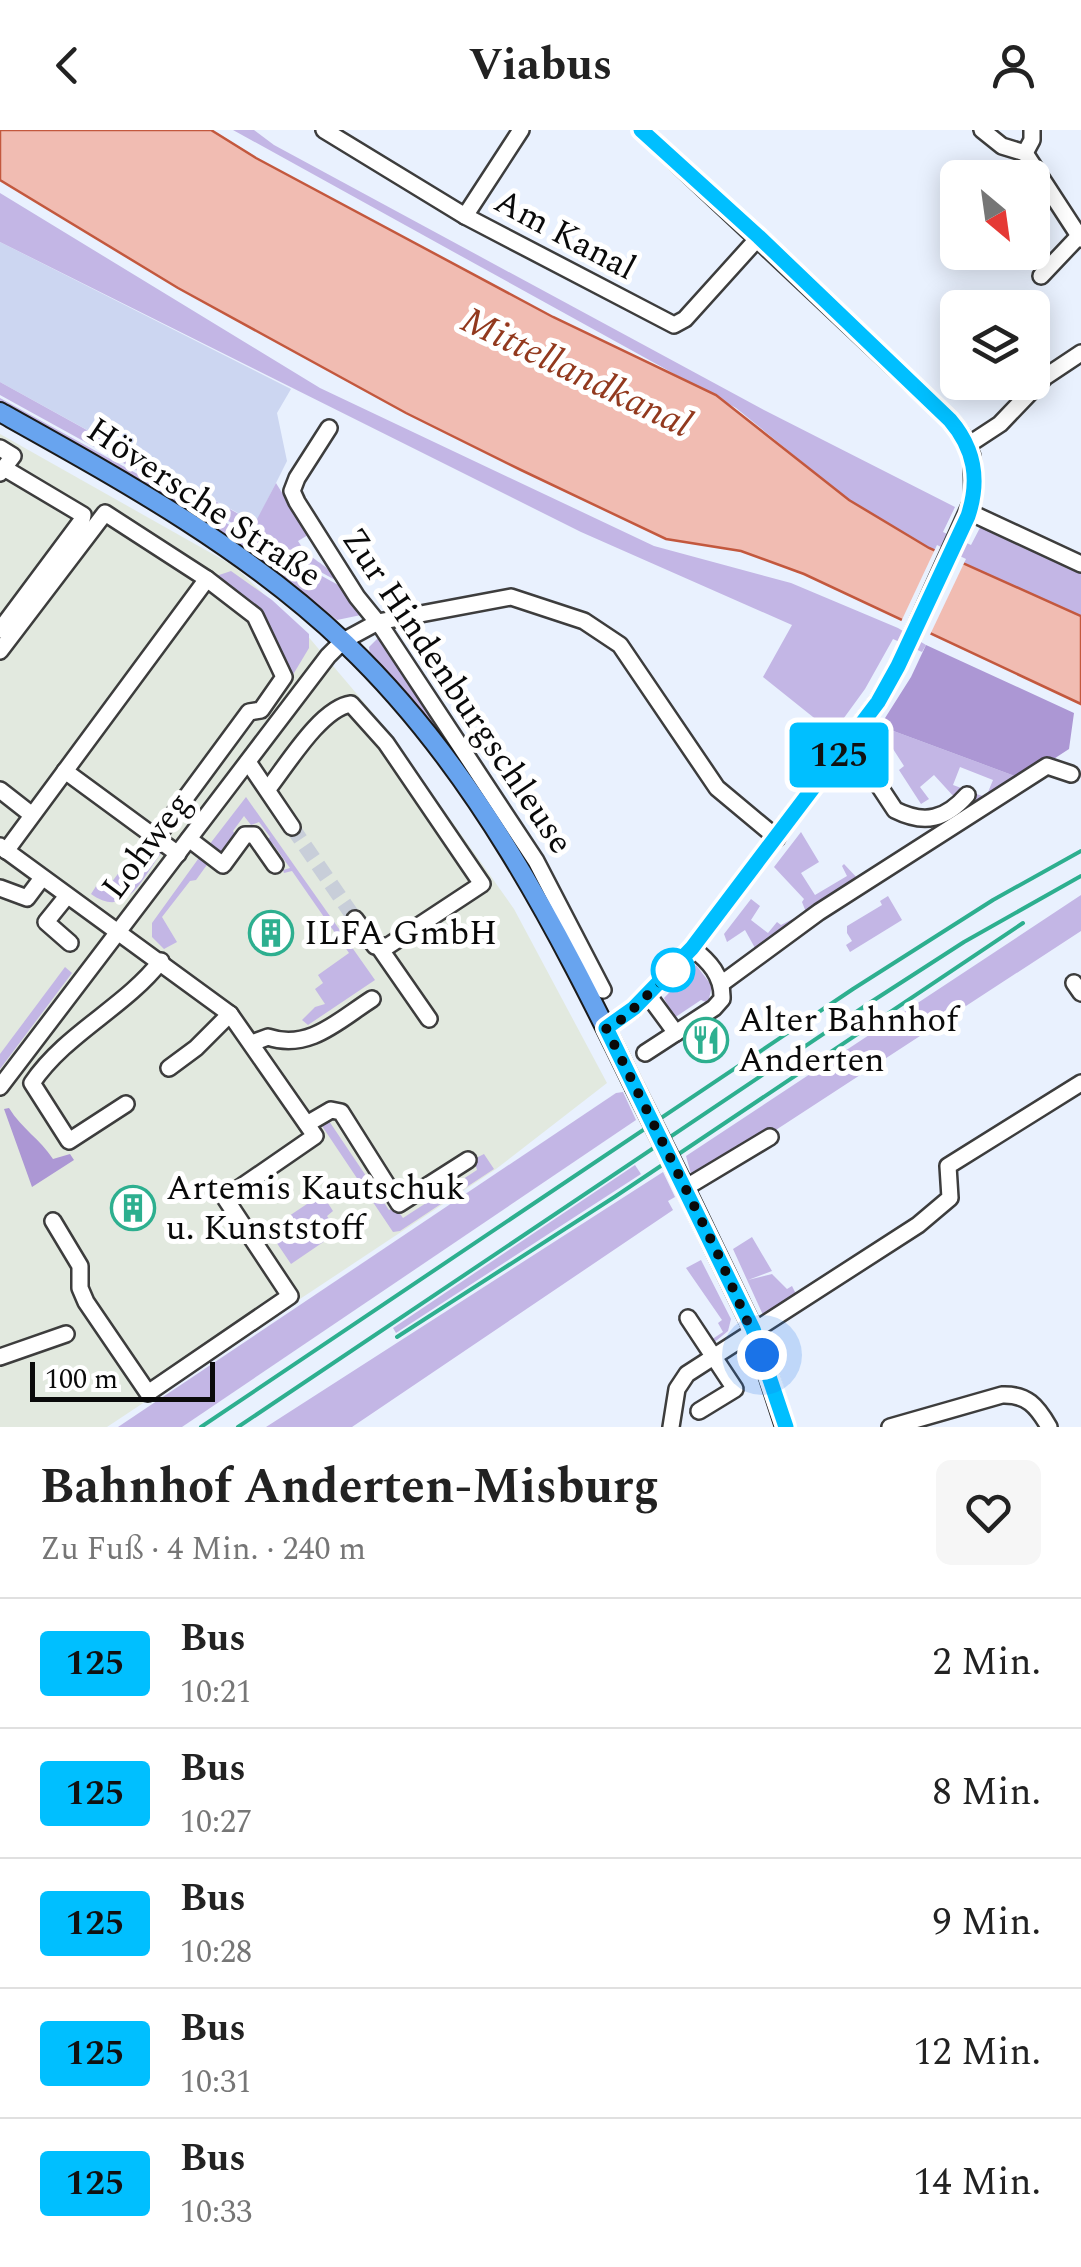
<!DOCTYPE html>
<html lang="de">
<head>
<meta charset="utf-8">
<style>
  body { margin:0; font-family:Spectral,serif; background:#f6f6f6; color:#222; height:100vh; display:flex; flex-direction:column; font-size:38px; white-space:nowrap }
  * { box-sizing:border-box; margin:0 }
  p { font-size:32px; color:#767676 }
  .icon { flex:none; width:55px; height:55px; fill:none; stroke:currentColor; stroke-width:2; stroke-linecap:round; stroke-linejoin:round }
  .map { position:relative; height:1297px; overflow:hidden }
  .sheet { display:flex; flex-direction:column; background:#fff; flex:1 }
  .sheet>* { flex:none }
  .badge { padding:0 20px; border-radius:8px; font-size:35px; line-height:65px }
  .needle { width:65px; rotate:151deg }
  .tools { position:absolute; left:940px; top:30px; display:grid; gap:20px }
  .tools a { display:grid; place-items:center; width:110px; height:110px; border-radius:15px; background:#fff; box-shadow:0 5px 25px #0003; font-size:50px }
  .scale { position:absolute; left:30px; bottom:25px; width:185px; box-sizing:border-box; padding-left:10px; border:5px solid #0a0a0a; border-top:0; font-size:28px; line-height:35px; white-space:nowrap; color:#0a0a0a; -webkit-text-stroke:8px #fff; paint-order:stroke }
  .you { position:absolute; width:50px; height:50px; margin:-25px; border:8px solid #fff; border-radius:50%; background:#1a73e8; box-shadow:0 0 0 15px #1a73e833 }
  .map>.badge { position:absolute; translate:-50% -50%; box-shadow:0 0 0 5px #fff }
  .round { display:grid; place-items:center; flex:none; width:105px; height:105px; border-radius:15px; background:#f6f6f6 }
  .summary { display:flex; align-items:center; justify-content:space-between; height:170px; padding:0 40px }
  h1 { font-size:48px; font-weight:700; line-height:75px }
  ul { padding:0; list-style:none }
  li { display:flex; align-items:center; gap:30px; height:130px; padding:0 40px; border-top:2px solid #e0e0e0 }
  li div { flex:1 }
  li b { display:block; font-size:38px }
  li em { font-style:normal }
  li .badge { min-width:110px; font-weight:700; text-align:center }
  header { display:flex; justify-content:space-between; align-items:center; height:130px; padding:0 40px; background:#fff; font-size:45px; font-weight:700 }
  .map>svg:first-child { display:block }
  .industrial { fill:#e2e9df }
  .farmland { fill:#ccd6f1 }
  .green { fill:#c3b6e5 }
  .forest { fill:#ac97d4 }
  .water { fill:#f1bcb2; stroke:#c3583e; stroke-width:2.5 }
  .pier { fill:#e9f1fe }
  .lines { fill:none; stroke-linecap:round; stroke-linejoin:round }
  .minor-tunnel { stroke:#c8ced9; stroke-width:15; stroke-dasharray:15 8; stroke-linecap:butt }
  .minor-casing { stroke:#3d3d3d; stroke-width:20 }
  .major-casing { stroke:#1b1b1b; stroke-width:22 }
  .minor { stroke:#fff; stroke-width:15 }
  .major { stroke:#68a4ef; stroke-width:18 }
  .rail { stroke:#2daf8f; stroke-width:4 }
  .major-bridge-casing { stroke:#1b1b1b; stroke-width:22; stroke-linecap:butt }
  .major-bridge { stroke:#68a4ef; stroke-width:18 }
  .line-casing { stroke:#fff; stroke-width:22 }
  .line { stroke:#00bfff; stroke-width:15 }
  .walk { stroke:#0a0a0a; stroke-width:10; stroke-dasharray:0 18 }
  .stop-dot { fill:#fff; stroke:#00bfff; stroke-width:5 }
  .labels { text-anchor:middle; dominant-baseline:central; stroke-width:10; stroke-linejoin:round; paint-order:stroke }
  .street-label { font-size:35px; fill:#0a0a0a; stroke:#fff }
  .poi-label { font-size:35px; fill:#0a0a0a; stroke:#fff; text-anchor:start }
  .water-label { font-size:38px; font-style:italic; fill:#92391e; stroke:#fff }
</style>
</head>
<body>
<header><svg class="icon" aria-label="back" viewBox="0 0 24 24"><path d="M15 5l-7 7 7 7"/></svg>Viabus<svg class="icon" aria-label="person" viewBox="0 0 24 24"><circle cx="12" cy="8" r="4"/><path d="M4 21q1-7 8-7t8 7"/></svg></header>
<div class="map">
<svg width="1081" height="1297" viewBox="0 0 1081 1297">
  <rect width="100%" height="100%" fill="#e9f1fe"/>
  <polygon class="industrial" points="0,304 234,436 306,504 384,596 514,779 607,953 496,1039 107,1297 0,1297"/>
  <polygon class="farmland" points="0,112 291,259 277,283 287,331 256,393 0,252"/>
  <g class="green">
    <polygon points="233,0 254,0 274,15 764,280 955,377 943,402 971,415 983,392 1081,442 1081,486 929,418 849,370 736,278"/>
    <polygon points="0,63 320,258 654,416 791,453 898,498 926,515 922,522 893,509 865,559 833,603 763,547 792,495 581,402 0,112"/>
    <path d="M0,252L255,393L276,353L308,405L298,411C311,433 325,430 337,451L0,265Z"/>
    <path d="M0,268L340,456L361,485L337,490C236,406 117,332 0,272Z"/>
    <polygon points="231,441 272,470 309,504 309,518 291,548 257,481 213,447"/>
    <polygon points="379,507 528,727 600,863 466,640 429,589 370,524 369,517"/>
    <polygon points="880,596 1023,649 962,688 957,681 973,663 986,667 993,650 960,637 953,655 964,659 956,669 934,645 920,657 929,669 921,674 899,640 904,636 886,608 863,619"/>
    <polygon points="246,667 375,850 308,895 302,890 315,877 325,874 315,859 323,853 318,845 349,823 292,741 284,743 283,740 290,738 273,714 264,713 270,707 259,692 251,695 244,686 233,701 237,708 222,726 209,715"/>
    <polygon points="801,702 819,732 801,743 815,765 847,746 842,736 844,734 860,751 755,818 745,800 727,812 724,804 751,769 760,776 751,790 768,803 777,792 781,795 806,782 802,772 804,769 774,737"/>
    <path d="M145,708L162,722C142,748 127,790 91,764L102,747L111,753Z"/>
    <polygon points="201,725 209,732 196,750 190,751 162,787 177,812 164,819 152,807 152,793"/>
    <polygon points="1081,765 1081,801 716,1039 709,1033 691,1044 686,1026"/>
    <polygon points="888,766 902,790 850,822 846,815 852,811 847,803 847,796 882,775 880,771"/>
    <polygon points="696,835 712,856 708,873 701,870 674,888 664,868"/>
    <polygon points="65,837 72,843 0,939 0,924"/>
    <polygon points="623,962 636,990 182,1297 118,1297 616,963"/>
    <polygon points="329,991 389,1080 395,1077 403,1088 477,1040 474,1029 484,1024 494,1039 400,1101 393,1102 322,996"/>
    <polygon points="635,1035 641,1044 396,1203 393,1198"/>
    <polygon points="663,1042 675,1067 668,1071 673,1080 352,1297 266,1297"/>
    <polygon points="322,1064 333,1081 327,1086 338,1102 291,1134 268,1100"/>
    <polygon points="752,1107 772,1141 748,1150 772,1144 787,1159 792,1156 796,1164 763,1185 733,1119"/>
    <polygon points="701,1130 731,1189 728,1201 711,1215 711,1210 723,1202 718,1193 722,1190 686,1138"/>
  </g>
  <g class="forest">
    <polygon points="926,515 1074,583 1069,619 1023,649 880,596 911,547"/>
    <path d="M9,978C22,999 40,1009 53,1029L70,1024L74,1030L32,1057L4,979Z"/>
  </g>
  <polygon class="water" points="0,0 211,0 256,28 553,187 716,265 849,370 929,418 1081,486 1081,574 804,444 741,421 666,409 521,340 406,283 178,158 0,50"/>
  <polygon class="pier" points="937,415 966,429 928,509 899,496"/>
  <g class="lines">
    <polyline class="minor-tunnel" points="292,697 355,789"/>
    <defs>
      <g id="minor">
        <polyline points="324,0 465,86 674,195 685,189 759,107"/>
        <polyline points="982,0 1002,16 1025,23 1081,109"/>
        <polyline points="1025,23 1032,10 1032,0"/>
        <polyline points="465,86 521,0"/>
        <polyline points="1041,146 1079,106"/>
        <polyline points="329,298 297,348 292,361 297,372 357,467 383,499 536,731 603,860"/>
        <polyline points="968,315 1000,294 1045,247 1081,223"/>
        <polyline points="0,318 13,326 0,343"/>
        <polyline points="969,382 1081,434"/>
        <polyline points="0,500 82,390 83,385 4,338"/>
        <polyline points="0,521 105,383 207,449 255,486 284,547 261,580 249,582 156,708"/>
        <path d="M847,615L856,621L895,680C925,695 946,689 967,665"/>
        <polyline points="248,632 292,697"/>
        <polyline points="65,641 178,724"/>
        <path d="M268,659C287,635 321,578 351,574L386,613L482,754L388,816H375L355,789"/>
        <polyline points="0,660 32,685"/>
        <polyline points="189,709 223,735 245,705 254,705 275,735"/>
        <polyline points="0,716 230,884 315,1006 225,1068 290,1166 148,1263 86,1172 80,1158 80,1136 53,1091"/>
        <polyline points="6,721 207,449"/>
        <polyline points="0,758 27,768 42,748"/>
        <polyline points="67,766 46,792 70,813"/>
        <polyline points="379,817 429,889"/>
        <polyline points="1074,853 1081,863"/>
        <polyline points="721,854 819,782 1047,636 1071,644"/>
        <polyline points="648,865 676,903"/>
        <polyline points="605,898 634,879 692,818 878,571 898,536 973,369 972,326 962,305 950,290 641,0"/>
        <path d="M252,913L268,907C309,921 339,890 372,869"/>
        <path d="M645,923L714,878L722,869C723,846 709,831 692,818"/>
        <polyline points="169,938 196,918 230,884"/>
        <polyline points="0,957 328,526 343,511 378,492 511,467 584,491 620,515 717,658 777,708"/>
        <path d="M126,974L69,1011L32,953C66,903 124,878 161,831"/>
        <polyline points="307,994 331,980 341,982 399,1074 468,1030"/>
        <polyline points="685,1058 770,1007"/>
        <polyline points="688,1188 735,1259 699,1281"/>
        <polyline points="0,1227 66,1204"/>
        <polyline points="671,1297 677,1259 687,1244 918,1095 950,1068 948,1036 1081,953"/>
        <path d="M890,1297L1002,1265C1027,1264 1037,1276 1049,1297"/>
      </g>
      <g id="major">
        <path d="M0,282C120,349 246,418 346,514C475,637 557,798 634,956"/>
        <polyline points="681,1050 753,1199 785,1297"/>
      </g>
    </defs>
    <use href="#minor" class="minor-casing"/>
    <use href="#major" class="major-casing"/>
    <use href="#minor" class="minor"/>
    <use href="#major" class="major"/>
    <g class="rail">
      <polyline points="397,1207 616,1066 1023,793"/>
      <polyline points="201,1297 853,859 993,770 1081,721"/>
      <polyline points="238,1297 871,872 964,812 1081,746"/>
    </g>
    <defs>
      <polyline id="major-bridge" points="634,956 681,1050"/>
    </defs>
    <use href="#major-bridge" class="major-bridge-casing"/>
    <use href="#major-bridge" class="major-bridge"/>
  </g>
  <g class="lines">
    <defs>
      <path id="line" d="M641,0L759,107L950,290C975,319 980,350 968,386L898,536L878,572L692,818L634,878L606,898L753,1199L786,1297"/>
    </defs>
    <use href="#line" class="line-casing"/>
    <use href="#line" class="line"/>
    <polyline class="walk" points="673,840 624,888 606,898 717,1122 762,1225"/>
  </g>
  <defs>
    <symbol id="building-ring" viewBox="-11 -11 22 22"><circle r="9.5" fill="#fff" stroke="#2daf8f" stroke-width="1.5"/><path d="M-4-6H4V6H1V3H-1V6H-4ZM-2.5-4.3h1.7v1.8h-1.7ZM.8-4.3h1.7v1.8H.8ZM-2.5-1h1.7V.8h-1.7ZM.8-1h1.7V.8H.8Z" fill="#2daf8f"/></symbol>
    <symbol id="restaurant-ring" viewBox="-11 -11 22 22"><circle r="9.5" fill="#fff" stroke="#2daf8f" stroke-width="1.5"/><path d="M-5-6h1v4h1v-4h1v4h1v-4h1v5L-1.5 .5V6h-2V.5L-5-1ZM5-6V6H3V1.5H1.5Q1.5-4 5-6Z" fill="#2daf8f"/></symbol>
  </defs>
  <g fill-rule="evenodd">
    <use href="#building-ring" x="246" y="778" width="50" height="50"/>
    <use href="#restaurant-ring" x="681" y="885" width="50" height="50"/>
    <use href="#building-ring" x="108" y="1053" width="50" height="50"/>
  </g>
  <circle class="stop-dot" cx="673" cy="840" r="20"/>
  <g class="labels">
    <g class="street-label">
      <text transform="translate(565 105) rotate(28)">Am Kanal</text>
      <text transform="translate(204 373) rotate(34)">Höversche Straße</text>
      <text transform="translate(457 561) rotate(56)">Zur Hindenburgschleuse</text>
      <text transform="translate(147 716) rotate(-53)">Lohweg</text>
    </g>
    <g class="poi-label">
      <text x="304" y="803">ILFA GmbH</text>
      <text x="738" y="890">Alter Bahnhof<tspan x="738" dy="40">Anderten</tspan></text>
      <text x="166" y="1058">Artemis Kautschuk<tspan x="166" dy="40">u. Kunststoff</tspan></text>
    </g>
    <g class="water-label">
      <text transform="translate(576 243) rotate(26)">Mittellandkanal</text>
    </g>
  </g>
</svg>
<div class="tools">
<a><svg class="needle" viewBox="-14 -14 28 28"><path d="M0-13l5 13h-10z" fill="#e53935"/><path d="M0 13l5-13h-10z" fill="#767676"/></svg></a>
<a><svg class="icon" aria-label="layers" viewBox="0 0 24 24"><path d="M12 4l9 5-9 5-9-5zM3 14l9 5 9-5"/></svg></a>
</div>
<div class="scale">100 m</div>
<div class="you" style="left:762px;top:1225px"></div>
<b class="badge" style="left:839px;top:625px;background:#00bfff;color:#111">125</b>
</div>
<section class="sheet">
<div class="summary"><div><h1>Bahnhof Anderten-Misburg</h1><p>Zu Fuß · 4 Min. · 240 m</p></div><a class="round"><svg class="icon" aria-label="heart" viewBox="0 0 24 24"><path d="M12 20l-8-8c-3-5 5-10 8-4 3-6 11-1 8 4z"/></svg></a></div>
<ul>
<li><span class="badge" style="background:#00bfff;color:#111">125</span><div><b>Bus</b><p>10:21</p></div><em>2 Min.</em></li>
<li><span class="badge" style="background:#00bfff;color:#111">125</span><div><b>Bus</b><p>10:27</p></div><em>8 Min.</em></li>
<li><span class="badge" style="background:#00bfff;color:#111">125</span><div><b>Bus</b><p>10:28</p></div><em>9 Min.</em></li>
<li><span class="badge" style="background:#00bfff;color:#111">125</span><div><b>Bus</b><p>10:31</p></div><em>12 Min.</em></li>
<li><span class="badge" style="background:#00bfff;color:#111">125</span><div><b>Bus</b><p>10:33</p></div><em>14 Min.</em></li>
</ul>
</section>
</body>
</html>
